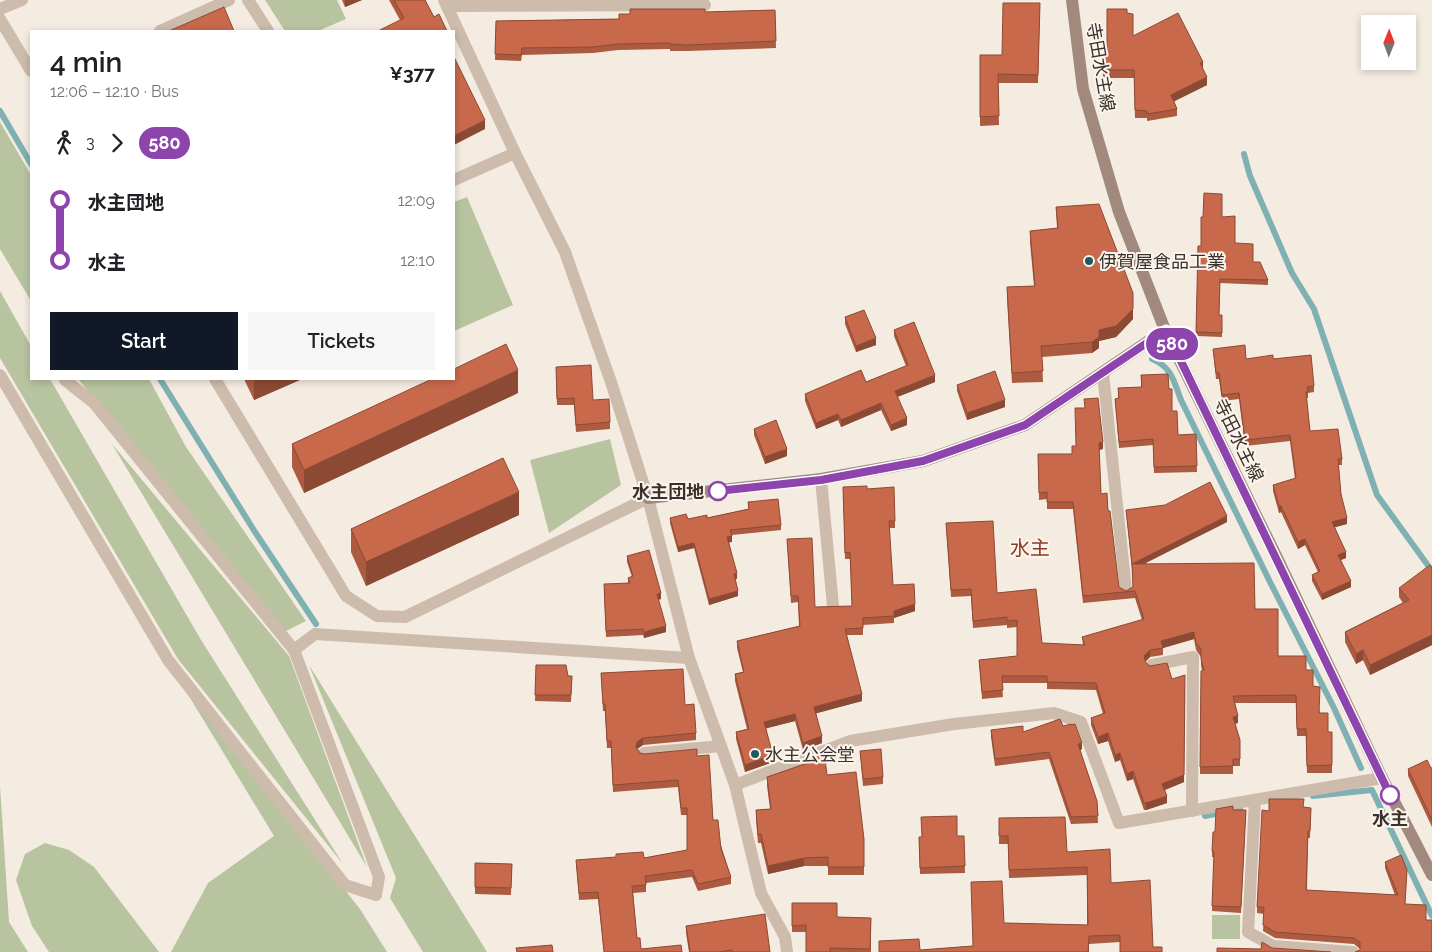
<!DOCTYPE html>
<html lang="en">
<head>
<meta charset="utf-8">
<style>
  body { margin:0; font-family:Raleway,"Noto Sans JP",sans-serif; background:#f6f6f6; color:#202124; height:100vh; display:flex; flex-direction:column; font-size:19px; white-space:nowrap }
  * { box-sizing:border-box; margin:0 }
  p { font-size:16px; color:#757577 }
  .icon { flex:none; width:28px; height:28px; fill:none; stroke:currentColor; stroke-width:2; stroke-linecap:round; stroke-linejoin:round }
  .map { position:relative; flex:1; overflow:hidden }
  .side { position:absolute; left:30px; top:30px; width:425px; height:350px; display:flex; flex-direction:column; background:#fff; border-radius:0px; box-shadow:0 2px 8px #0003 }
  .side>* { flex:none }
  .badge { padding:0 10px; border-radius:16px; font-size:18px; line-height:32px }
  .needle { width:32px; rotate:1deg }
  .tools { position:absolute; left:1361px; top:15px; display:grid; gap:10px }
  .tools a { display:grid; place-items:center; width:55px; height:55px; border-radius:0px; background:#fff; box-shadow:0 2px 8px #0003; font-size:25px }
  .map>.badge { position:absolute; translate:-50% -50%; box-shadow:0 0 0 2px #fff }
  .legs { display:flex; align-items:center; gap:8px; height:55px; padding:0 20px; font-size:16px }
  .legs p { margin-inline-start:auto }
  .headline { display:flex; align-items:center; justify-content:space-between; height:85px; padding:0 20px }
  h1 { font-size:28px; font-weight:600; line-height:38px }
  .primary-button { display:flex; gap:10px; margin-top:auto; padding:10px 20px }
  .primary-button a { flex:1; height:58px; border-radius:0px; background:#111827; color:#fff; font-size:20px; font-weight:600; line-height:58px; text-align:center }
  .primary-button a+a { background:#f6f6f6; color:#202124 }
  ul { padding:0 20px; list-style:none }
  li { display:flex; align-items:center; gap:18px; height:60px; font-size:19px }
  li i { display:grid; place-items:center; width:8px; height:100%; margin:0 6px; background:currentColor }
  li i::after { content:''; width:12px; height:12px; margin:-6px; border:4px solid; border-radius:50%; background:#fff }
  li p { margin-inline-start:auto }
  li:first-child i { background:linear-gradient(#0000 50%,currentColor 0) }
  li:last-child i { background:linear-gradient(currentColor 50%,#0000 0) }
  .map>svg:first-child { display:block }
  .green { fill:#b8c4a0 }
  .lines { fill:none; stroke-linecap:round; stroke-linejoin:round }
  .stream { stroke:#7fb0b2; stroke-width:6 }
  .street { stroke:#cdbbac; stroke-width:12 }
  .secondary { stroke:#a18a7d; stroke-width:12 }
  .wall { fill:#ac5a40 }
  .shaded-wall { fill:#8c4a34 }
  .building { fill:#c8694b; stroke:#8c4a34 }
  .line-1-casing { stroke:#fff; stroke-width:11 }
  .line-1 { stroke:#8e44ad; stroke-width:8 }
  .poi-dot { fill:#1f5a5e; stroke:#fbf5ee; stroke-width:2 }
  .stop-1-dot { fill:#fff; stroke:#8e44ad; stroke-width:2.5 }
  .labels { text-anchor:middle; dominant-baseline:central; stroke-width:4; stroke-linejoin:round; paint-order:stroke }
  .street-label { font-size:18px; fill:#3b302b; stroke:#fbf5ee }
  .poi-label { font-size:18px; fill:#3b302b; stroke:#fbf5ee; text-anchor:start }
  .stop-label { font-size:18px; font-weight:bold; fill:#3b302b; stroke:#fbf5ee; text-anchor:end }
  .quarter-label { font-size:20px; fill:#8c3b22; stroke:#fbf5ee }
</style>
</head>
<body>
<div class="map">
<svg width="1432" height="952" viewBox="0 0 1432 952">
  <rect width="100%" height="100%" fill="#f4ebe1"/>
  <g class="green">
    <polygon points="265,0 337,0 346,19 318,31 285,31"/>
    <polygon points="0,122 31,175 31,301 0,249"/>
    <polygon points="467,197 513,305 454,331 454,202"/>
    <polygon points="0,291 31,346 31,379 50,379 201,640 343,864 178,659 0,358"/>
    <polygon points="78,379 149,379 186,447 306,621 286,631"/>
    <polygon points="610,439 621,485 549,533 530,460"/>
    <polygon points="112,444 289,656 367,867"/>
    <polygon points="309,665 487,952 423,952 390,898 396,878"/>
    <polygon points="181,683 360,909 387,952 171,952 208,883 274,836"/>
    <polygon points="0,786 9,922 28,952 0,952"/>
    <polygon points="45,843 69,850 94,867 159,952 49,952 32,926 16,880 25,854"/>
    <rect x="1212" y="915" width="28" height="24"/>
  </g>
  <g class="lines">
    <g class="stream">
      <polyline points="0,111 31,164"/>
      <polyline points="1244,154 1250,176 1292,273 1314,309 1377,495 1432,571"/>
      <path d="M1152,359C1172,367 1174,382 1181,400L1270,582L1334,708L1361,768"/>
      <polyline points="160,379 255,532 316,624"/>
      <polyline points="1313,796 1372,790 1432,916"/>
      <polyline points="1205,816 1240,809"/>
    </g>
    <g class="street">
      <polyline points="248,0 268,31"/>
      <polyline points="444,0 515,153 565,252 611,382 648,498 689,658 735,785 761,893 785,937 787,952"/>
      <polyline points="447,6 705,5"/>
      <polyline points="0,9 22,0"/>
      <polyline points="0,19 31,71"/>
      <polyline points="160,31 229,0"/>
      <polyline points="454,180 515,153"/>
      <polyline points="1103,373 1126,590"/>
      <polyline points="0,375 168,660 345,885 376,895 379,877 294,650 94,403 65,380"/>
      <polyline points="215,379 346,596 377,616 405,617 648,498"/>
      <polyline points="821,479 833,606"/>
      <polyline points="294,650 315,634 689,658"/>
      <polyline points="1152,665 1193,657 1192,811"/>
      <polyline points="644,753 721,746"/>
      <polyline points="735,785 850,741 954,724 1054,713 1081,722 1119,823 1382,778"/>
      <polyline points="1255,800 1248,932 1273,946 1353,952"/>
    </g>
    <g class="secondary">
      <polyline points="1072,0 1083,89 1119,212 1165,330 1278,560 1382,778 1432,875"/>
      <polyline points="648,498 821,479 923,461 1025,425 1165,330"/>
    </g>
  </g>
  <g class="wall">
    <polygon points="342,0 362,0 345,7"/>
    <polygon points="389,0 425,0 434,17 447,31 400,20"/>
    <polygon points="1040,3 1038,83 998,83 999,125 980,126 980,55 1002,55"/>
    <polygon points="775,10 776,48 687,51 670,51 670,49 618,50 593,53 522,55 521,61 495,60 496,21 619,19 705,12"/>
    <polygon points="1127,13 1133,36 1203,69 1207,85 1174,101 1177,109 1177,116 1147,121 1147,118 1135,118 1134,78 1103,78 1103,54 1107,54"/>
    <polygon points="1056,207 1133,319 1116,337 1099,341 1099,348 1092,353 1042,357 1043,382 1012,383 1007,298 1007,287 1034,286 1030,242 1030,231 1057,228"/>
    <polygon points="1203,217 1222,217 1235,243 1253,262 1268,280 1268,285 1220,283 1219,315 1222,315 1222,337 1196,336 1198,246 1201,246"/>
    <polygon points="845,317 876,345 856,352 845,324"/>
    <polygon points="894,330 935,382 897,397 907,425 891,431 881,410 841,427 838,420 816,429 805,401 805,394 866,382 906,366 894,336"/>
    <polygon points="1213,349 1246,359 1273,359 1314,386 1314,392 1308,393 1308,398 1306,398 1310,431 1342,459 1342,465 1338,465 1341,494 1347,524 1335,527 1346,558 1341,560 1351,587 1322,600 1312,581 1312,575 1318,572 1305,545 1298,549 1281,512 1279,513 1273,491 1273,485 1295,479 1290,441 1245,446 1239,399 1222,401 1219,379 1216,379"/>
    <polygon points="556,374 593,400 610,422 610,429 576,432 574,405 557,405"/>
    <polygon points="1141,375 1169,389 1172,411 1178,435 1196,434 1197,472 1154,473 1153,445 1119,448 1115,399 1118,398 1118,388 1141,387"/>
    <polygon points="244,379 302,379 254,400"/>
    <polygon points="957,385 1005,407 967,420 957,391"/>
    <polygon points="518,393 304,493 292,467 292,444"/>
    <polygon points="754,429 787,456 765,464 754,435"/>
    <polygon points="1103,449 1099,450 1101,494 1108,511 1119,587 1126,591 1133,587 1132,570 1126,510 1227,522 1145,563 1255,609 1278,656 1306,670 1313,686 1320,713 1328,732 1332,732 1332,773 1307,773 1306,736 1297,736 1296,703 1235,703 1238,723 1235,724 1240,740 1240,766 1233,766 1233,774 1200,774 1201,671 1202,670 1201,666 1201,657 1196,650 1194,639 1163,648 1163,655 1150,657 1145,662 1184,782 1165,790 1167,803 1146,810 1144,810 1133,779 1127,781 1120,760 1115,762 1108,741 1098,744 1091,725 1091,718 1103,714 1096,690 1047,689 1047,683 1002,683 1003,697 982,699 979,660 1017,656 1017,627 1007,628 1007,625 973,628 971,596 951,597 946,523 997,593 1042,643 1083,645 1082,637 1142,620 1135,598 1083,603 1073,509 1047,509 1047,499 1039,500 1038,454 1072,454"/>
    <polygon points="843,487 867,489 895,521 895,528 889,528 893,585 915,611 894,618 894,623 863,625 863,635 847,635 862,701 816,713 822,743 803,750 795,721 766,728 773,762 745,772 736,739 736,732 747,729 735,681 735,674 743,672 737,648 737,641 799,626 798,602 791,603 787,539 815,607 852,606 850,559 845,559"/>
    <polygon points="748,502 781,525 781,530 732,535 732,542 729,542 737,579 735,579 738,596 709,605 694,548 678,552 670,523 670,518 688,519 707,518 748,509"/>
    <polygon points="519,515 366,586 351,552 351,529"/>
    <polygon points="627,556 661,599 658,600 666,632 644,638 643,635 606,637 604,590 628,583 628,578 632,577 627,562"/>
    <polygon points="1432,568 1432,645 1370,675 1363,660 1356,664 1345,642 1345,632 1403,603 1399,597 1399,588"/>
    <polygon points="536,665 568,676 572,676 571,702 535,701"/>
    <polygon points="601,673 685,705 696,733 696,740 643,745 637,749 640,753 644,754 697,756 713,820 731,877 731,884 698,891 692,877 646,883 646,892 633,893 637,938 641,949 682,952 604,952 598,899 579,900 576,860 644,858 687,850 687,815 681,815 678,787 613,792 611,748 607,748 605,711 603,711"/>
    <polygon points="1063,726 1082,749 1080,750 1097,801 1098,823 1071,824 1049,759 995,766 991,737 991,730 1023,732"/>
    <polygon points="860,751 883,777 883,784 863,786"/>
    <polygon points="807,758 827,775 864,839 864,875 828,875 828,866 804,866 768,874 761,843 758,843 756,819 756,810 770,809 767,786 767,777 807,763"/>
    <polygon points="1431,768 1432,768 1432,827 1408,776 1408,769"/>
    <polygon points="1304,807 1311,808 1310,838 1308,838 1307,890 1395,895 1385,868 1385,862 1405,904 1360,950 1360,949 1354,944 1275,938 1263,931 1264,914 1257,913 1257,907 1269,811"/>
    <polygon points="1233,810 1246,810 1241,913 1212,911 1214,857 1212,857 1212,851 1215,832"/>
    <polygon points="999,818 1067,852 1111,883 1153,947 1162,952 1120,942 1089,944 1089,952 879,952 879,941 920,950 973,946 1004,923 1087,925 1087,875 1009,878 1008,844 999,844"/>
    <polygon points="964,836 965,873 920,874 919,837"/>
    <polygon points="475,863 512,864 511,895 475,894"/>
    <polygon points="792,903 837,917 871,918 871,952 806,952 806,932 792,932"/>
    <polygon points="686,926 770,952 689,952 686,933"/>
  </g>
  <g class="shaded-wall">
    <polygon points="345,0 362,0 345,7"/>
    <polygon points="1203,62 1203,69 1200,63"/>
    <polygon points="1207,77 1207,85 1171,103 1171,95"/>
    <polygon points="485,120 485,129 454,145 454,136"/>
    <polygon points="1133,309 1133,319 1116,337 1099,341 1099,330"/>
    <polygon points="1099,337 1099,348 1092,353 1092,342"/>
    <polygon points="876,338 876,345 856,352 856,346"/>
    <polygon points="518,370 518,393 304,493 304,470"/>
    <polygon points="935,375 935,382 895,398 895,391"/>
    <polygon points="254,379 302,379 254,400"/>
    <polygon points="1005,400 1005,407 967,420 967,413"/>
    <polygon points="881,403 881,410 841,427 841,420"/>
    <polygon points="838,414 838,420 816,429 816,423"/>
    <polygon points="907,418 907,425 891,431 891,425"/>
    <polygon points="1103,442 1103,449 1099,450 1099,443"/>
    <polygon points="787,449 787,456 765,464 765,457"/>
    <polygon points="519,492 519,515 366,586 366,562"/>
    <polygon points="1279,506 1281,506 1281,512 1279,513"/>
    <polygon points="1227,516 1227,522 1132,570 1132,564"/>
    <polygon points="1347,518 1347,524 1332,528 1332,522"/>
    <polygon points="732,536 732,542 727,543 727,537"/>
    <polygon points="1305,539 1305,545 1298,549 1298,542"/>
    <polygon points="694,543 694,548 678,552 678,547"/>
    <polygon points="1346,552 1346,558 1338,561 1338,555"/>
    <polygon points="737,573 737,579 734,579 734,574"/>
    <polygon points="1351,581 1351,587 1322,600 1322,594"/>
    <polygon points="738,591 738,596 709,605 709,599"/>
    <polygon points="661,593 661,599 657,600 657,594"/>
    <polygon points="915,604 915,611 894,618 894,611"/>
    <polygon points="666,626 666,632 644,638 644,632"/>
    <polygon points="1194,632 1194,639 1163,648 1161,641"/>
    <polygon points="1432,635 1432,645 1370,675 1370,665"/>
    <polygon points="1150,650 1150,657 1144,663 1144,656"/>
    <polygon points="1363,650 1363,660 1356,664 1356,654"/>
    <polygon points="1185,682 1184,782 1162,791 1162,784"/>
    <polygon points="862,694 862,701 814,714 814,707"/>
    <polygon points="795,714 795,721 764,729 764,722"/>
    <polygon points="1238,716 1238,723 1233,724 1233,717"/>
    <polygon points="1108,733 1108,741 1098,744 1098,737"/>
    <polygon points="822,736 822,743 803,750 803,743"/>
    <polygon points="643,738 643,745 637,749 636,747 637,742"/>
    <polygon points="1082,743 1082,749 1078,751 1078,744"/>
    <polygon points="1120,753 1120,760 1115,762 1115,755"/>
    <polygon points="773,755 773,762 745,772 745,765"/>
    <polygon points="1133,771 1133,779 1127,781 1127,774"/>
    <polygon points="1167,796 1167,803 1146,810 1146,803"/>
    <polygon points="804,858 804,866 768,874 768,866"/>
  </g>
  <g class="building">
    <polygon points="394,0 425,0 434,17 439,14 447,31 378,31 404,18"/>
    <polygon points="1003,3 1040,3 1038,75 998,74 999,116 980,117 980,55 1002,55"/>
    <polygon points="224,7 234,31 169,31"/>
    <polygon points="630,9 705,9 705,12 775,10 776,41 687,45 670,44 670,43 618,44 593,47 522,48 521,55 495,54 496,21 619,19 619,14 630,14"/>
    <polygon points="1107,9 1127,9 1127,13 1133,14 1133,36 1178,13 1203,62 1200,63 1207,77 1171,95 1177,109 1147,114 1147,111 1135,110 1134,70 1103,70 1103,54 1107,54"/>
    <polygon points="454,57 485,120 454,136"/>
    <polygon points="1204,193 1222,194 1222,217 1235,216 1235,243 1253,244 1253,262 1260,262 1268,280 1220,279 1219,315 1222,315 1222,333 1196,332 1198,246 1201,246 1201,217 1203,217"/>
    <polygon points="1099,204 1133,293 1133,309 1116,326 1099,330 1099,337 1092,342 1041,346 1043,371 1012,373 1007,287 1035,286 1030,231 1058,228 1056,207"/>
    <polygon points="864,310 876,338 856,346 845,317"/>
    <polygon points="914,322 935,375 895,391 907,418 891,425 881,403 841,420 838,414 816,423 805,394 861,370 866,382 908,365 894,330"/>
    <polygon points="506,344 518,370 304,470 292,444 432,379 454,379 454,369"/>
    <polygon points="1245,345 1246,359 1273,355 1273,359 1311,355 1314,386 1307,387 1308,392 1306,392 1310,431 1338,429 1342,459 1338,459 1341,494 1347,518 1332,522 1346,552 1338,555 1351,581 1322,594 1312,575 1320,571 1305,539 1298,542 1281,506 1279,506 1273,485 1296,478 1290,435 1245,440 1239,393 1222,395 1219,373 1216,373 1213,349"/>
    <polygon points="591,365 593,400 609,399 610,422 576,425 574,398 557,399 556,367"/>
    <polygon points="995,371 1005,400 967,413 957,385"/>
    <polygon points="1168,374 1169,389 1172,389 1172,411 1177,411 1178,435 1196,434 1197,466 1154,467 1153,439 1119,442 1115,399 1119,398 1118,388 1142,387 1141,375"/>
    <polygon points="1098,398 1103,442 1099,443 1101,494 1107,493 1108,511 1110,511 1119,587 1126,591 1133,587 1132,564 1254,563 1255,609 1278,609 1278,656 1306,656 1306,670 1313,670 1313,686 1320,687 1319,713 1328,713 1328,732 1332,732 1332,765 1307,766 1306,729 1297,729 1296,695 1233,696 1238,716 1233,717 1240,740 1240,759 1233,759 1233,766 1200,767 1201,671 1204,670 1201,659 1201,649 1196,643 1194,632 1161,641 1163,648 1150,650 1144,656 1146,663 1150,666 1167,663 1172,679 1185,675 1184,775 1162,784 1167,796 1146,803 1144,803 1133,771 1127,774 1120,753 1115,755 1108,733 1098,737 1091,718 1105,713 1096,683 1047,682 1047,676 1002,676 1003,690 982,692 979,660 1017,656 1017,620 1007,621 1007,617 973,621 971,589 951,590 946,523 993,521 997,593 1036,589 1042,643 1085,645 1082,637 1144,619 1135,591 1083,596 1073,502 1047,502 1047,492 1039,493 1038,454 1072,454 1072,446 1076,446 1075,408 1085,408 1084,399"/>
    <polygon points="776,420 787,449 765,457 754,429"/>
    <polygon points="503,458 519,492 366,562 351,529"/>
    <polygon points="1210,482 1227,516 1132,564 1126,510 1165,505"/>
    <polygon points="867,486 867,489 894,487 895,521 889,521 893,585 914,584 915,604 894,611 894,616 863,618 863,628 845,629 862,694 814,707 822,736 803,743 795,714 764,722 773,755 745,765 736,732 749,729 735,674 744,672 737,641 800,626 798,596 791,596 787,539 812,538 815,607 852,606 850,552 845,553 843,487"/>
    <polygon points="778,499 781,525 730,530 732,536 727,537 737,573 734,574 738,591 709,599 694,543 678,547 670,518 686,514 688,519 707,515 707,518 749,509 748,502"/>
    <polygon points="649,550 661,593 657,594 666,626 644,632 643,629 606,631 604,584 630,583 628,578 633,576 627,556"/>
    <polygon points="1430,565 1432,568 1432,635 1370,665 1363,650 1356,654 1345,632 1409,600 1399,588"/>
    <polygon points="536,665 566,665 568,676 572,676 571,695 535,695"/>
    <polygon points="683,669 685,705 694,704 696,733 643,738 637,742 636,747 640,753 644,754 697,749 697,756 709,755 713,820 718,820 721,849 731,877 698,884 692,870 645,876 646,885 632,886 637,938 640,938 641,949 681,945 682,952 604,952 598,892 579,893 576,860 616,857 616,854 643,852 644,858 687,850 687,808 681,808 678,780 613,785 611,741 607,741 605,704 603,704 601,673"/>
    <polygon points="1060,719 1063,726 1071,724 1071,725 1075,724 1082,743 1078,744 1097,801 1098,816 1071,817 1049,752 995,759 991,730 1023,726 1023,732"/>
    <polygon points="881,749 883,777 863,779 860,751"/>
    <polygon points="824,751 827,775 856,772 864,839 864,867 828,867 828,857 804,858 768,866 761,834 758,835 756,810 771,809 767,777 808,763 807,758"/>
    <polygon points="1427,760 1431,768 1432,768 1432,820 1408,769"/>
    <polygon points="1269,799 1304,799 1303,807 1311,808 1310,831 1308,831 1306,890 1398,895 1385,862 1401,855 1407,870 1405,904 1426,905 1426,920 1432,920 1432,952 1355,952 1360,950 1360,942 1354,938 1275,932 1263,925 1264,907 1257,907 1262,810 1269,811"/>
    <polygon points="1233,806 1233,810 1246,810 1241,907 1212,906 1214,852 1212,851 1213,832 1215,832 1216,809"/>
    <polygon points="957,816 957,836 964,836 965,866 920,868 919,837 922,837 921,817"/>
    <polygon points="1065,817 1067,852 1110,849 1111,883 1150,880 1153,947 1162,947 1162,952 1120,952 1120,935 1089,936 1088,952 879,952 879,941 919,939 920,950 973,946 971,882 1002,881 1004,923 1088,925 1087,867 1009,870 1008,836 999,836 999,818"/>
    <polygon points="475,863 512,864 511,888 475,887"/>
    <polygon points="792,903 837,903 837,917 871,918 870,949 830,948 830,952 806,952 806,925 792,926"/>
    <polygon points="765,914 770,952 732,952 732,950 720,952 690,952 686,926"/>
    <polygon points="1262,942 1272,948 1331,952 1217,952 1217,948 1261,949"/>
    <polygon points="552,945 553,952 517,952 516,948"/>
  </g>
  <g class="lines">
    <defs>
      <polyline id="line-1" points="718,491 821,480 923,461 1025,425 1166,330 1390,795"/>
    </defs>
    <use href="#line-1" class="line-1-casing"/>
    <use href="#line-1" class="line-1"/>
  </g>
  <g class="poi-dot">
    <circle cx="1089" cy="261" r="5"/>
    <circle cx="755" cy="754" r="5"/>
  </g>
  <g class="stop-1-dot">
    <circle cx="718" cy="491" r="9"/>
    <circle cx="1390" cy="795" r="9"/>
  </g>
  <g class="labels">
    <g class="street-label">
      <text transform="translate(1101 67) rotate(80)">寺田水主線</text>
      <text transform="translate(1239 440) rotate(64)">寺田水主線</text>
    </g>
    <g class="poi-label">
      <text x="1099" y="261">伊賀屋食品工業</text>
      <text x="765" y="754">水主公会堂</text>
    </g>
    <g class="stop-label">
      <text x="704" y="491">水主団地</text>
      <text x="1390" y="818" text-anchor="middle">水主</text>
    </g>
    <g class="quarter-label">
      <text x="1030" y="548">水主</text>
    </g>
  </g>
</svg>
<div class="tools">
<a><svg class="needle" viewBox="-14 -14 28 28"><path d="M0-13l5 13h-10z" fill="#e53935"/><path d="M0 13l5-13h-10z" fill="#757577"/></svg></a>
</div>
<b class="badge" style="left:1172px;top:344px;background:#8e44ad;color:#fff">580</b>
<section class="side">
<div class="headline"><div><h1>4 min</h1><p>12:06 – 12:10 · Bus</p></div><b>¥377</b></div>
<div class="legs"><svg class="icon" aria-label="walk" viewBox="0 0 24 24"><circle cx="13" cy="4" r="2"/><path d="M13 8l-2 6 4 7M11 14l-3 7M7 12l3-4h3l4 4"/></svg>3<svg class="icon" aria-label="forward" viewBox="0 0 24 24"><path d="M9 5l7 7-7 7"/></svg><b class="badge" style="background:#8e44ad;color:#fff">580</b></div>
<ul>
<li><i style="color:#8e44ad"></i><b>水主団地</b><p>12:09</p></li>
<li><i style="color:#8e44ad"></i><b>水主</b><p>12:10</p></li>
</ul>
<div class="primary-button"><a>Start</a><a>Tickets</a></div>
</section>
</div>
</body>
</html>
